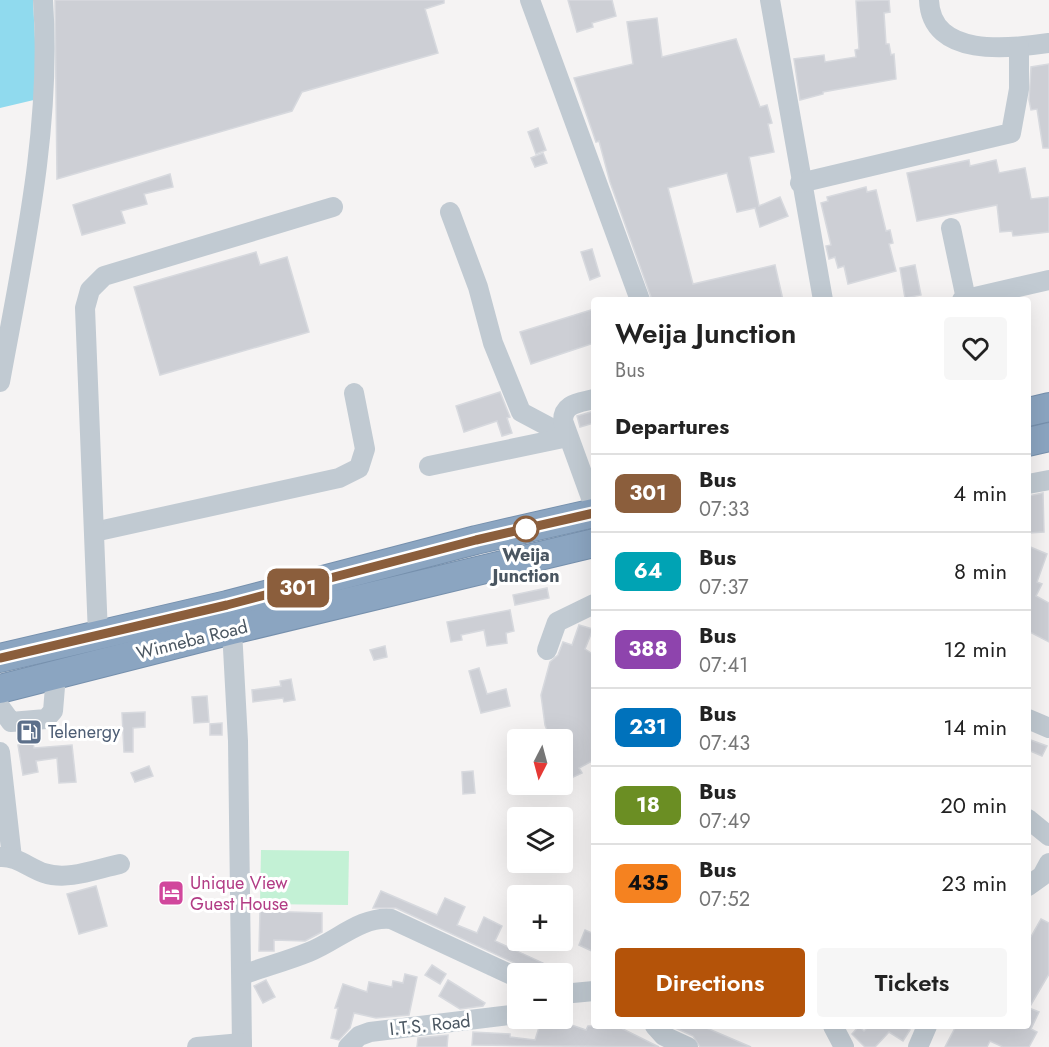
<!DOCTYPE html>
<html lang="en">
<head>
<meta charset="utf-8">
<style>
  body { margin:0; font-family:Jost,sans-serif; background:#f6f6f6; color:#222; height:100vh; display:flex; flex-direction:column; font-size:22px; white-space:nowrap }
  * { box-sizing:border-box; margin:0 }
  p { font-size:20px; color:#767676 }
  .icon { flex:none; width:33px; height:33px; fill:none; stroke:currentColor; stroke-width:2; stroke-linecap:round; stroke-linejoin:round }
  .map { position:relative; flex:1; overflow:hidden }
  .drawer { position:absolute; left:591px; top:297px; width:440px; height:732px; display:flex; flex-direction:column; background:#fff; border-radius:6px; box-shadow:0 6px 24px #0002 }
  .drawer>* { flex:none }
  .badge { padding:0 12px; border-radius:9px; font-size:21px; line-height:39px }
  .needle { width:39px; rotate:186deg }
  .buttons { position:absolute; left:507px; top:729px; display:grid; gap:12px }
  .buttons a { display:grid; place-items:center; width:66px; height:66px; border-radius:6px; background:#fff; box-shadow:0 6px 24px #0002; font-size:30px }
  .map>.badge { position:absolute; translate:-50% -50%; box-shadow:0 0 0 3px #fff }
  h2 { padding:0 24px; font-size:22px; line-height:54px }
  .round { display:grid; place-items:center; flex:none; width:63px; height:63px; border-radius:6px; background:#f6f6f6 }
  .overview { display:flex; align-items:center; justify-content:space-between; height:102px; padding:0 24px }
  h1 { font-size:28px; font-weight:600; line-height:45px }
  .action { display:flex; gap:12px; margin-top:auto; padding:12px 24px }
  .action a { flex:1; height:69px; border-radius:6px; background:#b45309; color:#fff; font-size:24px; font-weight:600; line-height:69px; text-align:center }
  .action a+a { background:#f6f6f6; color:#222 }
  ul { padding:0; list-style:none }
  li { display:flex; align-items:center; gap:18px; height:78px; padding:0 24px; border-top:2px solid #e0e0e0 }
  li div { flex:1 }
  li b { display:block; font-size:22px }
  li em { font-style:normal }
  li .badge { min-width:66px; font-weight:700; text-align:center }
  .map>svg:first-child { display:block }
  .green { fill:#c3f1d5 }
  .water { fill:#90daee }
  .building { fill:#cdcfd5; stroke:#d7d9de; stroke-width:1.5 }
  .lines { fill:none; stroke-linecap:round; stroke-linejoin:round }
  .highway-casing { stroke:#7690ad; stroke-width:30 }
  .minor { stroke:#c1cad2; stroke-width:20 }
  .highway { stroke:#8ba5c1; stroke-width:28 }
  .line-casing { stroke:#fff; stroke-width:14 }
  .line { stroke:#8b5e3c; stroke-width:9 }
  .stop-dot { fill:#fff; stroke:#8b5e3c; stroke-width:3 }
  .labels { text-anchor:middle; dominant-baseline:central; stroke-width:6; stroke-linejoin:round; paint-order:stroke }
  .stop-label { font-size:18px; font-weight:bold; fill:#4a5661; stroke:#fff }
  .street-label { font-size:18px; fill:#4a5661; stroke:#fff }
  .service-label { font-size:18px; fill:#4e5e75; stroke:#fff; text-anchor:start }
  .hotel-label { font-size:18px; fill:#b23c85; stroke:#fff; text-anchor:start }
</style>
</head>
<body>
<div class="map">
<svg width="1049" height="1047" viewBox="0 0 1049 1047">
  <rect width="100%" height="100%" fill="#f5f3f3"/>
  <polygon class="green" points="261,850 349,851 348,905 260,904"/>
  <polygon class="water" points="0,0 33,0 38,99 0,108"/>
  <g class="building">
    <polygon points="55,0 444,0 444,3 425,9 438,53 302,92 292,111 57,179"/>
    <polygon points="568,0 612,0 616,16 592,23 593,27 577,32"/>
    <polygon points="889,0 890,12 884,13 886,44 889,44 891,55 894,54 896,79 823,92 823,94 800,100 794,59 824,55 825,62 856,57 855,50 859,49 856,1"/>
    <polygon points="657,18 662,57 736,39 760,107 767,105 772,123 768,124 774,152 749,157 759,206 780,197 788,216 760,227 755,208 737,212 727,173 668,188 693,284 775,265 783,300 652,300 610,182 599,141 596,142 574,78 633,64 627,22"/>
    <polygon points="1049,64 1049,148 1043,148 1037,109 1031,110 1029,100 1031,67"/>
    <polygon points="538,128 546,150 536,154 528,132"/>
    <polygon points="543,153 547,163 535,167 531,158"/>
    <polygon points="969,160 970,166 996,160 999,173 1025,168 1031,199 1049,197 1049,232 1013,236 1012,231 1000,232 997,205 917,221 907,173"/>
    <polygon points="170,174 173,187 144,194 147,204 121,211 125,223 82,235 73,205"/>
    <polygon points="866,187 867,192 876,190 886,231 890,230 893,243 889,244 896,271 848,284 844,266 838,268 835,257 829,259 826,246 831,245 821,203 828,201 827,197"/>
    <polygon points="592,249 600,276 590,280 581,252"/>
    <polygon points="256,252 260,265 287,257 309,332 160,375 134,287"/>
    <polygon points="915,265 921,295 905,298 900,268"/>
    <polygon points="594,309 594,343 531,364 520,332"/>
    <polygon points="500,392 510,417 507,418 512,433 502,436 497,421 464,432 456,406"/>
    <polygon points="594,411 594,423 580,427 577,416"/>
    <polygon points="1043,493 1044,532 1029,533 1028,496"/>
    <polygon points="1028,546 1047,554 1037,582 1042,584 1036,596 1049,603 1049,642 1028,631"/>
    <polygon points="547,588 549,598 515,605 513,595"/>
    <polygon points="510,610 514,631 506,633 507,643 487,646 484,630 461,635 462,640 451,642 447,622"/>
    <polygon points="579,625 593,629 585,649 594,655 594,760 579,768 582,773 569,779 562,764 562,740 551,740 545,725 541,695 550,662 558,655 563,642 572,645"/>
    <polygon points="385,646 387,657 374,660 370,650"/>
    <polygon points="479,668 487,694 506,689 510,706 481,713 469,671"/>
    <polygon points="291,679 295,700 284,702 283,698 253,702 252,690 281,686 280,681"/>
    <polygon points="207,696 209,722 194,723 192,697"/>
    <polygon points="145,712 145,727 133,728 133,752 124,752 122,713"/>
    <polygon points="222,723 222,735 210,735 210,724"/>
    <polygon points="1028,739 1047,746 1042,756 1028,750"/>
    <polygon points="33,742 34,748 72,745 76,782 59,783 57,758 36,761 38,772 23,775 18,745"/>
    <polygon points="149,766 153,776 135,782 131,773"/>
    <polygon points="473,771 475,793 463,794 462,772"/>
    <polygon points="96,886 107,926 79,934 67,894"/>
    <polygon points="381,891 437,915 445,898 465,907 457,925 477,933 484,917 502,926 495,941 543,963 538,974 529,974 523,967 396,908 373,908"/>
    <polygon points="260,911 322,913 322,932 305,941 274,940 274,951 259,951"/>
    <polygon points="1041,919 1049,923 1049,974 1029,1008 1039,1012 1031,1029 1037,1032 1029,1047 1003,1047 990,1041 987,1047 945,1047 956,1026 1028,1026 1028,942"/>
    <polygon points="585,930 594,934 594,952 579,945"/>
    <polygon points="432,965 446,974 440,984 425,975"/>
    <polygon points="405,974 417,977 409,1015 376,1018 354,1013 350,1028 339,1040 331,1038 338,1008 335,1008 343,984 367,992 369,982 392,987 393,981 403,983"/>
    <polygon points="266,980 275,997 263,1003 254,986"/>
    <polygon points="448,980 485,1003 483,1006 460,1009 439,996"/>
    <polygon points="542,1018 551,1018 586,1030 588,1026 617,1026 659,1047 472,1045 473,1032 510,1034 510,1037 535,1040"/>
    <polygon points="671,1026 702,1026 751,1047 700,1047 693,1036"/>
    <polygon points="859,1026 864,1031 869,1026 904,1026 910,1030 903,1041 889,1032 875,1047 865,1047 852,1034"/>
    <polygon points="448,1035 447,1047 417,1047 418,1038"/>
  </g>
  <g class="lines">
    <defs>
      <g id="highway">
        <polyline points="1028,412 1049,407"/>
        <polyline points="1028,442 1049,437"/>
        <polyline points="0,658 227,605 476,540 594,513"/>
        <polyline points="0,689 232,630 594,543"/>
      </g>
    </defs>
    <use href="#highway" class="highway-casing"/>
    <g class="minor">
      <polyline points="530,0 640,300"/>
      <polyline points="770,0 823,300"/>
      <path d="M929,0C931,58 1009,49 1049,43"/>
      <polyline points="800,183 1011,133 1019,89 1019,47"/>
      <polyline points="450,212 478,287 493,343 521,412 568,437"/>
      <polyline points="951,228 966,299"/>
      <polyline points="962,300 1049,280"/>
      <path d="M0,382C23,255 52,129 43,0"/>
      <path d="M594,399C579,403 563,403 563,421L594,506"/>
      <polyline points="429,466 568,437"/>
      <polyline points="1028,484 1049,480"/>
      <polyline points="94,532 339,478 359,468 365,449 354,393"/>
      <polyline points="232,630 238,741 242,1047"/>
      <polyline points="98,635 85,308 90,290 104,276 333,207"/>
      <polyline points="547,650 557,622 594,604"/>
      <polyline points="0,707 11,722 46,719 53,711 56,675"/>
      <polyline points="1028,719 1049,728"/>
      <polyline points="0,752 12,858"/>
      <polyline points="1028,819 1049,836"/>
      <path d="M0,857C17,856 29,868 44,873C68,881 96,869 120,864"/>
      <polyline points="1028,886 1042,876 1049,863"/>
      <path d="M242,975C264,967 287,961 309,952C337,941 361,916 391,919L518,978"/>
      <polyline points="562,994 594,991"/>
      <polyline points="655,1026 664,1036 688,1047"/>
      <polyline points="833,1026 844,1047"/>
      <polyline points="197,1047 242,1043"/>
      <polyline points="348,1047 359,1036 370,1032 518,1014"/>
      <polyline points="918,1047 927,1026"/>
    </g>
    <use href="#highway" class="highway"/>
  </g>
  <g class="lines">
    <defs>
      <polyline id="line" points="0,658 227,605 476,540 594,513"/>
    </defs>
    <use href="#line" class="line-casing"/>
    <use href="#line" class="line"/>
  </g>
  <defs>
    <symbol id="fuel-square" viewBox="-11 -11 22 22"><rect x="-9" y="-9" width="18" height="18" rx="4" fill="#5c6f8a" stroke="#fff"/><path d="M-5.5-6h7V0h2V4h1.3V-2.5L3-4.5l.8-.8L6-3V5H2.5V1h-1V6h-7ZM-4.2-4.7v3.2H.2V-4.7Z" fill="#fff"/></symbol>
    <symbol id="hotel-square" viewBox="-11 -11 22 22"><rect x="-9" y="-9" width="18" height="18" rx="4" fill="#d1479c" stroke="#fff"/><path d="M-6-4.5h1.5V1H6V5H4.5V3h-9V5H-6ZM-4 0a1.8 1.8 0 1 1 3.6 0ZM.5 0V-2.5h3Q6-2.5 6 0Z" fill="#fff"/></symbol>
  </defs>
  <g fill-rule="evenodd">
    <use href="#fuel-square" x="14" y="717" width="30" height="30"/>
    <use href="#hotel-square" x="156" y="878" width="30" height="30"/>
  </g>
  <circle class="stop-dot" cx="526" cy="529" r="12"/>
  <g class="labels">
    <g class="stop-label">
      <text x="526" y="555">Weija<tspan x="526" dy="21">Junction</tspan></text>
    </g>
    <g class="street-label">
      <text transform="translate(192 640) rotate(-14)">Winneba Road</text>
      <text transform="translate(430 1025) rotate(-6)">I.T.S. Road</text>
    </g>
    <g class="service-label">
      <text x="48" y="732">Telenergy</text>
    </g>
    <g class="hotel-label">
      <text x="190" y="883">Unique View<tspan x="190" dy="21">Guest House</tspan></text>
    </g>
  </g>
</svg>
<div class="buttons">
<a><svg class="needle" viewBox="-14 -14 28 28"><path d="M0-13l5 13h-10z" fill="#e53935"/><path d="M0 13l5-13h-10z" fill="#767676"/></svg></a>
<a><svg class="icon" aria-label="layers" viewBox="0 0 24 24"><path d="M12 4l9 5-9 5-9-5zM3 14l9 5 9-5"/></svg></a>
<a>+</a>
<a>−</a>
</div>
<b class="badge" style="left:298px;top:588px;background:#8b5e3c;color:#fff">301</b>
<section class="drawer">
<div class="overview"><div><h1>Weija Junction</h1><p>Bus</p></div><a class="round"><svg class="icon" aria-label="heart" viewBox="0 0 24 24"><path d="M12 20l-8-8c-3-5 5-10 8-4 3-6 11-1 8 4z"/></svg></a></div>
<h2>Departures</h2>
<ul>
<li><span class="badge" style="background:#8b5e3c;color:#fff">301</span><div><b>Bus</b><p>07:33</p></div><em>4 min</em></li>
<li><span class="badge" style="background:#00a3b4;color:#fff">64</span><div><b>Bus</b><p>07:37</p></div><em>8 min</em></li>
<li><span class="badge" style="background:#8e44ad;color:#fff">388</span><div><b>Bus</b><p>07:41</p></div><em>12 min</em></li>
<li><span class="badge" style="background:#0072bc;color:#fff">231</span><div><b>Bus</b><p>07:43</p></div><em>14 min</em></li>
<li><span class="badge" style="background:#6b8e23;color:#fff">18</span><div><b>Bus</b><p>07:49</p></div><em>20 min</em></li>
<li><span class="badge" style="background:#f58220;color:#111">435</span><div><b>Bus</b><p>07:52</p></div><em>23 min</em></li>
</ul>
<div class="action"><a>Directions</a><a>Tickets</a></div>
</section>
</div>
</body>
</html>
